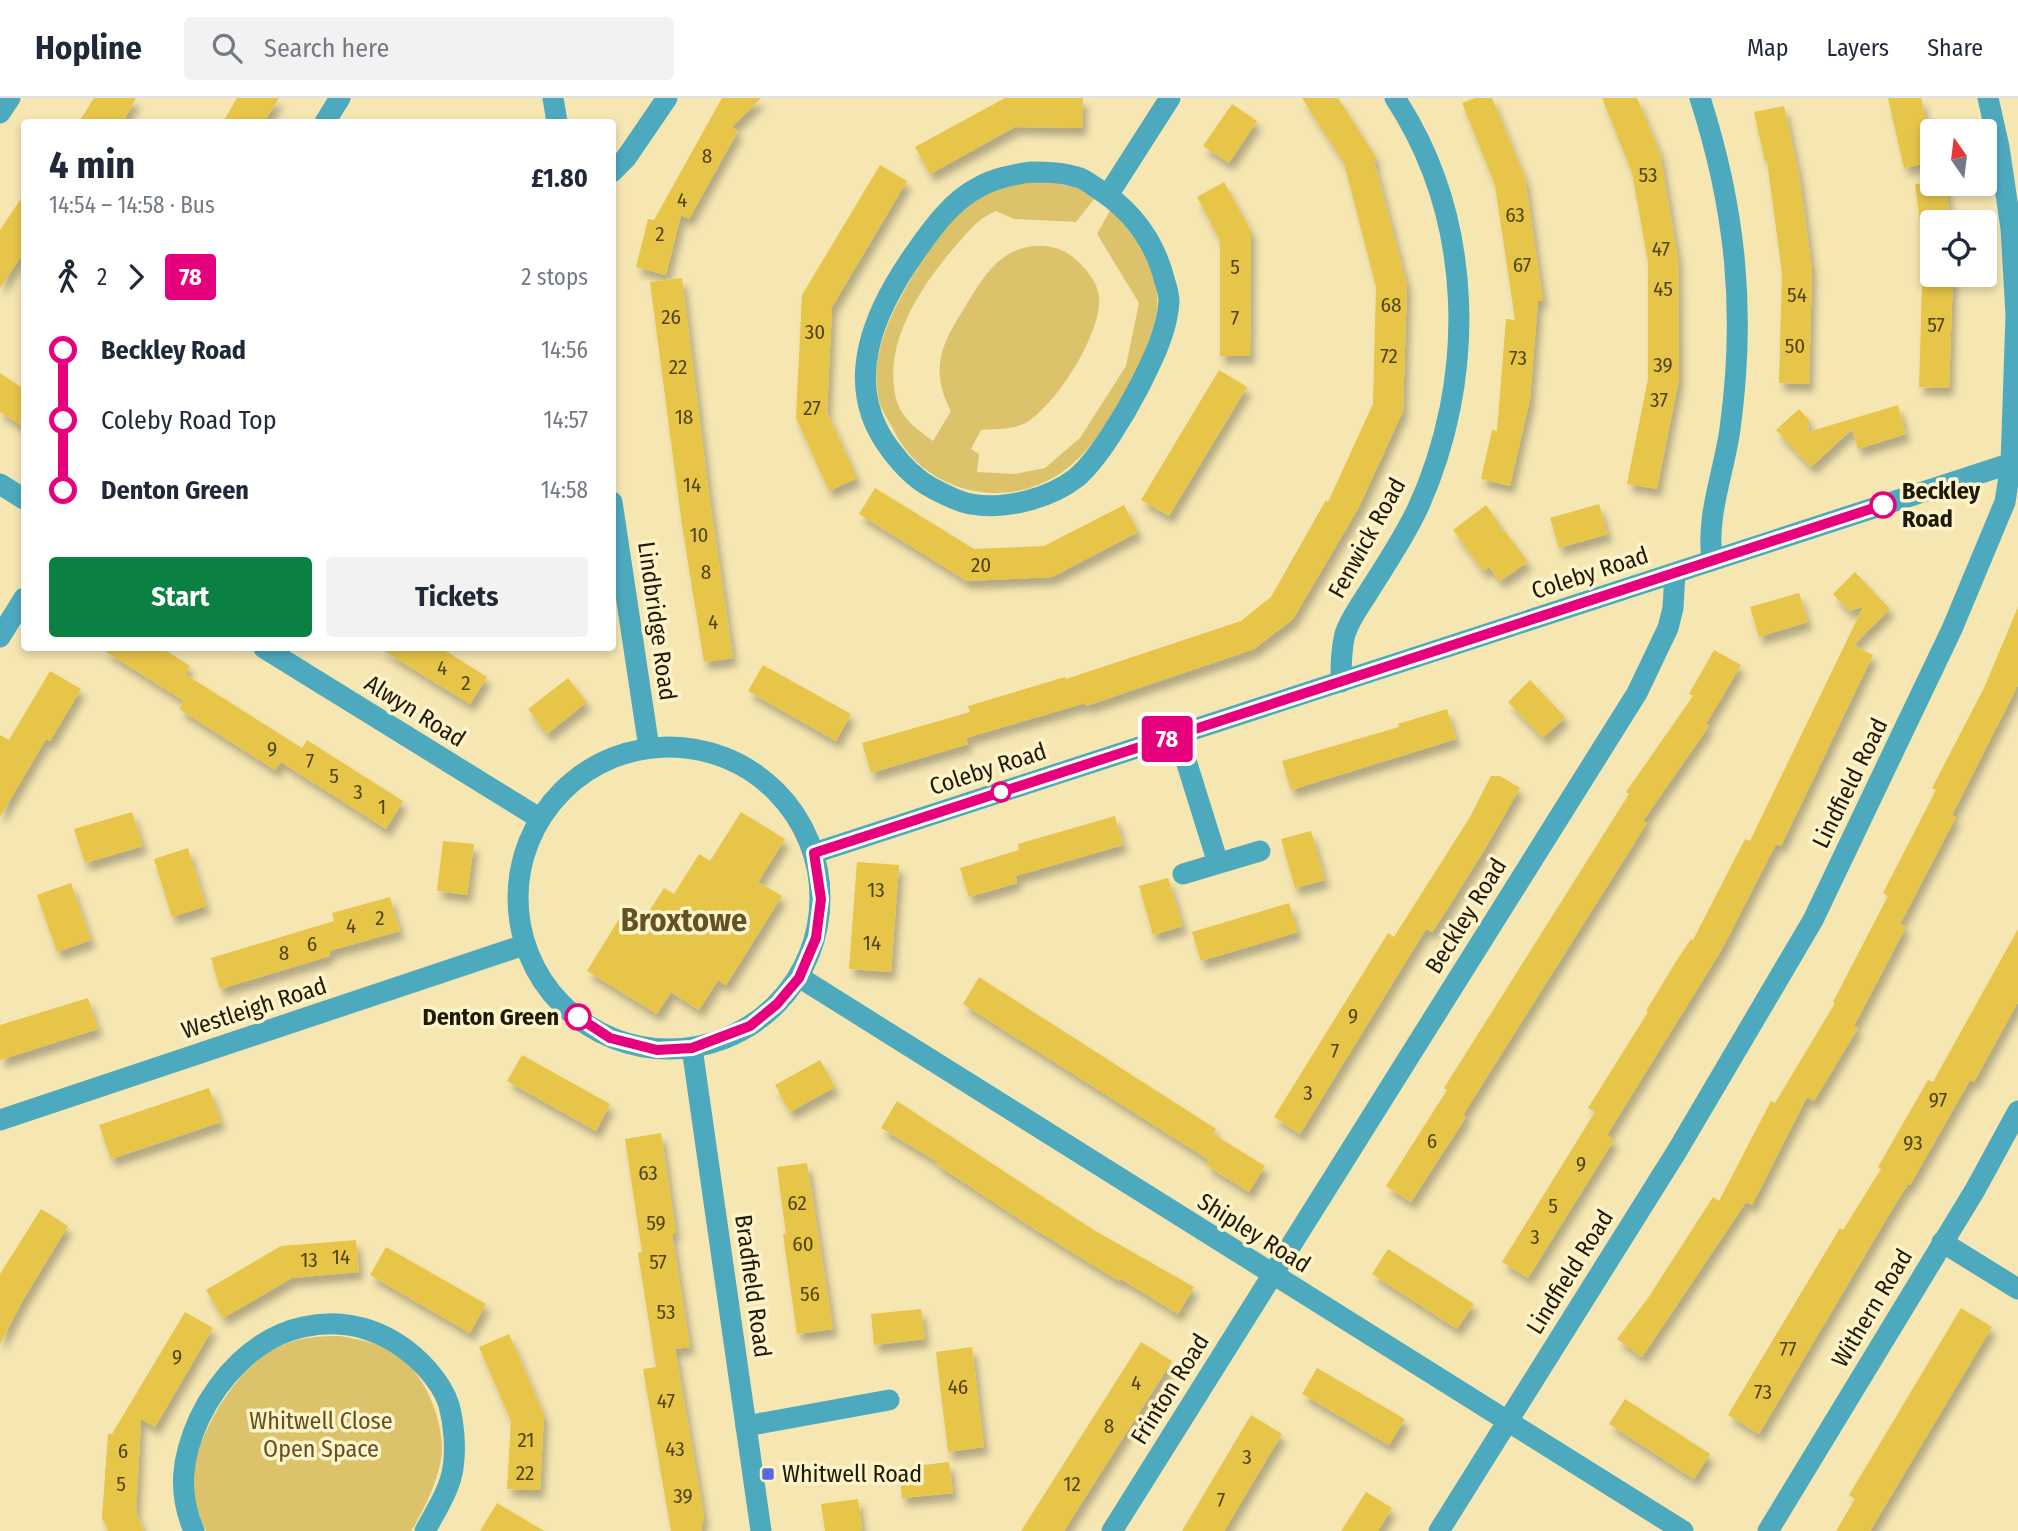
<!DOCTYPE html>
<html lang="en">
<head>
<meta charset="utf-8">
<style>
  body { margin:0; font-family:"Fira Sans Condensed",sans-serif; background:#f2f2f3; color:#1f2937; height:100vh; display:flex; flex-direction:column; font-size:26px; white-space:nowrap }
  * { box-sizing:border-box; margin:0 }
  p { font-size:23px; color:#747a83 }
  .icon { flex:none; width:38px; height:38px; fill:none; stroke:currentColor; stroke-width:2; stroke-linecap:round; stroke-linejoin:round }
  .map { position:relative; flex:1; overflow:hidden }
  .panel { position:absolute; left:21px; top:21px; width:595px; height:532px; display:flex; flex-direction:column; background:#fff; border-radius:7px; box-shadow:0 4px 10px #0003 }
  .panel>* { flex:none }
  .badge { padding:0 14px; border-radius:5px; font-size:24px; line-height:46px }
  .needle { width:46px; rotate:346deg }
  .buttons { position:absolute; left:1920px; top:21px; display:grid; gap:14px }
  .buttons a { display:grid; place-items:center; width:77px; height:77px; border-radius:7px; background:#fff; box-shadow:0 4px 10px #0003; font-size:35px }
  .map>.badge { position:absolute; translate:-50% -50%; box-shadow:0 0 0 4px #fff }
  .legs { display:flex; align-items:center; gap:10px; height:77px; padding:0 28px; font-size:23px }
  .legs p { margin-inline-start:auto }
  .head { display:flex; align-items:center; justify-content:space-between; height:119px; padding:0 28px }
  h1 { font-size:38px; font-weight:700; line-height:52px }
  .action { display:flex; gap:14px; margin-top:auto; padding:14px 28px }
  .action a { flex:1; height:80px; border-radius:7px; background:#0b8043; color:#fff; font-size:28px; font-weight:700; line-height:80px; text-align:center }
  .action a+a { background:#f2f2f3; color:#1f2937 }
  ul { padding:0 28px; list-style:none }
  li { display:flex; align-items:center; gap:24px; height:70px; font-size:26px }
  li i { display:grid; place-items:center; width:10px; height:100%; margin:0 9px; background:currentColor }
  li i::after { content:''; width:18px; height:18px; margin:-9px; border:5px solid; border-radius:50%; background:#fff }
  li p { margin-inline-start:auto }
  li:first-child i { background:linear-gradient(#0000 50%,currentColor 0) }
  li:last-child i { background:linear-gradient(currentColor 50%,#0000 0) }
  header { display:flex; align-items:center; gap:42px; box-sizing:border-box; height:98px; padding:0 35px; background:#fff; border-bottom:2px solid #e0e1e3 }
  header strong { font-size:33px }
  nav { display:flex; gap:38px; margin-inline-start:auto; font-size:24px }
  .search { width:490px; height:63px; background:#f2f2f3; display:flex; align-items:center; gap:18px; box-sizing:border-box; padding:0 24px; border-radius:7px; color:#747a83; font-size:26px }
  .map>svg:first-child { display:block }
  .green { fill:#dcc36b }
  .building { fill:#e7c548; filter:url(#shadow) }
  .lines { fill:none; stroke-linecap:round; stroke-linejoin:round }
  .minor { stroke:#4daabe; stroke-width:21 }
  .line-1-casing { stroke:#fff; stroke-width:16 }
  .line-1 { stroke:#e6007e; stroke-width:10 }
  .stop-1-dot { fill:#fff; stroke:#e6007e; stroke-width:3.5 }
  .poi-dot { fill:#5a69e0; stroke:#fff3ca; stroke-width:2.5 }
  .labels { text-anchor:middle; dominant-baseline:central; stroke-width:7; stroke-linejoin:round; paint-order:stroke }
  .number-label { font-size:21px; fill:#514516 }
  .stop-label { font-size:24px; font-weight:bold; fill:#1f1a06; stroke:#fff3ca; text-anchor:start }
  .street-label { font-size:24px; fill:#1f1a06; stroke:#fff3ca }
  .park-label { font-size:24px; fill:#605221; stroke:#fff3ca }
  .poi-label { font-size:24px; fill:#1f1a06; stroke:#fff3ca; text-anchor:start }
  .district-label { font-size:32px; font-weight:bold; fill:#615424; stroke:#fff3ca }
</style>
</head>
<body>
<header>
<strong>Hopline</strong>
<div class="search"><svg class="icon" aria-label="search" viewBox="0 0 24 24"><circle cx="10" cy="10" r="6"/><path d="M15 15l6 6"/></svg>Search here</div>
<nav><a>Map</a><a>Layers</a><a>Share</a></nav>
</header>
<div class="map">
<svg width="2018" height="1433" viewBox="0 0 2018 1433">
  <defs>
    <filter id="shadow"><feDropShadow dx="4.5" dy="8" stdDeviation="3.5" flood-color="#0004"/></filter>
  </defs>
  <rect width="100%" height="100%" fill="#f5e6b2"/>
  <g class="green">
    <path d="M1038,82L1076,89L1094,101L1076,124L1014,121L996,113C990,116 983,119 978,124C971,129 965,138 959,144C923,185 880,246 897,304C903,322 918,332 933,343L951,313C931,275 939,249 962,214C972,197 984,176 999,163C1020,145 1051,142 1073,159C1085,169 1097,183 1099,198C1103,233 1057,306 1027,324C1014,332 995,331 981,332L971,351L979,356L977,374L1015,376L1045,370L1080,340L1126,268L1139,205L1097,136L1111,111C1134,138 1155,160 1157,197C1160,224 1147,249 1136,273C1120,306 1099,344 1070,368C1012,416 924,398 892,329C888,322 883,314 880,306C869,267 885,228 903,195C926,154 955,105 1001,88C1012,84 1026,84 1038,82Z"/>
    <path d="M340,1238C360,1242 384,1245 400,1259C425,1279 441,1317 442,1349C443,1373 424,1413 411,1433H206C198,1417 191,1394 193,1376C198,1335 236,1272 272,1252C294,1240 316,1238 340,1238Z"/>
  </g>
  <g class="building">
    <polygon points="94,0 136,0 123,24 79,24"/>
    <polygon points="237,0 279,0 264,24 223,24"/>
    <polygon points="722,0 761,0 732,29 738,33 689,121 681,117 666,177 636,169 648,121 654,122"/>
    <polygon points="1005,0 1083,0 1082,30 1015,29 930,76 915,49"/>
    <polygon points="1302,0 1338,0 1377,61 1374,63 1407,187 1403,313 1359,409 1293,521 1254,551 1086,608 1085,605 966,640 968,646 871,675 862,645 970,614 968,608 1065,579 1066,581 1241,523 1271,499 1326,402 1328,404 1373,306 1376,189 1344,65"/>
    <polygon points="1475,0 1492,0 1525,80 1543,203 1538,203 1530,301 1510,388 1481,381 1492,332 1497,333 1506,221 1515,222 1495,87 1462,5"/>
    <polygon points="1602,0 1637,0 1660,55 1678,162 1679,281 1657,391 1627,386 1648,281 1648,164 1632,75"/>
    <polygon points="1888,0 1921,0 1932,49 1932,64 1904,70"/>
    <polygon points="1232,6 1257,23 1229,65 1203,48"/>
    <polygon points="1784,8 1799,77 1812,171 1809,286 1779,285 1782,175 1767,63 1765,64 1754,14"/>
    <polygon points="880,67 907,83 832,209 827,314 857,380 829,393 796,320 802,197"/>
    <polygon points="1224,84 1251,133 1250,258 1220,258 1220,142 1197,99"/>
    <polygon points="1915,86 1946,86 1950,124 1920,124"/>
    <polygon points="24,96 24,154 0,190 0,132"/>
    <polygon points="1926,177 1953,177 1949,290 1919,289 1922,188 1927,188"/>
    <polygon points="682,180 709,397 733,560 704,564 682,427 650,184"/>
    <polygon points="1219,272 1247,289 1169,418 1141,402"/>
    <polygon points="0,275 24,291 24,329 0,314"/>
    <polygon points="1898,307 1906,336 1858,351 1852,331 1811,369 1776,332 1799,311 1809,322 1808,334"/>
    <polygon points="875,390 974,451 1044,448 1124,407 1138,434 1052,479 967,483 859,416"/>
    <polygon points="1599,406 1608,436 1559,450 1550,420"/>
    <polygon points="1486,407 1501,428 1500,435 1505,433 1528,464 1500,483 1489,469 1483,473 1453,432"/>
    <polygon points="1855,474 1890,511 1853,547 1873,557 1781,748 1776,746 1722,851 1607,1037 1614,1042 1528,1180 1502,1164 1595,1014 1588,1010 1648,914 1646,913 1675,865 1691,841 1693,842 1745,741 1750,743 1863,509 1849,513 1833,496"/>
    <polygon points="1799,495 1808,524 1759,539 1750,509"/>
    <polygon points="2018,509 2018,587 1952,717 1956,719 1900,826 1906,829 1854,928 1858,930 1814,1003 1807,999 1752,1107 1746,1104 1642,1259 1617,1241 1648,1200 1713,1099 1719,1103 1771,1003 1775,1005 1835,905 1833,904 1888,798 1883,795 1936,692 1932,690 1984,590"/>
    <polygon points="100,550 162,550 190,568 185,576 302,650 307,642 403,703 386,731 281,664 275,672 179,611 184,603"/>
    <polygon points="379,550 441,550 487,579 470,606"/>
    <polygon points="1714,552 1741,567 1706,626 1709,628 1643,723 1647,725 1463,1017 1466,1019 1411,1104 1386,1088 1447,992 1444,990 1629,696 1626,694 1693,598 1689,596"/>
    <polygon points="763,567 851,616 836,643 748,593"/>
    <polygon points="50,573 81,591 50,643 46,641 0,719 0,637 9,642"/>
    <polygon points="568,580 587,604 547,636 528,611"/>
    <polygon points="1530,582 1565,619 1543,640 1508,604"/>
    <polygon points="1447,611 1456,641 1291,692 1282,663 1399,629 1398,626"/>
    <polygon points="1491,678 1500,678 1520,690 1486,749 1446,813 1432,834 1426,831 1300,1036 1274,1019 1388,835 1394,839 1470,719"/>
    <polygon points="132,714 143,748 85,765 74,731"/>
    <polygon points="741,714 785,741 758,784 782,798 726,887 718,882 699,912 671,894 657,916 587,873 619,821 637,832 664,790 674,796 699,756 710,763"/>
    <polygon points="1115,718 1123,747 1016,778 1017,785 969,799 960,770 1019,752 1018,746"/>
    <polygon points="1311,733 1325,782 1295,790 1281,741"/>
    <polygon points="443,743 474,746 467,797 437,793"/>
    <polygon points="188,750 206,808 172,819 154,761"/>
    <polygon points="857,764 899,767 891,874 849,871"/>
    <polygon points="1168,780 1183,828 1153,837 1139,788"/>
    <polygon points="71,785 91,842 57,854 37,797"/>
    <polygon points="390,799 400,833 329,853 330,858 220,891 211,860 334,823 332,815"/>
    <polygon points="1289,805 1298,834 1201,863 1192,834"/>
    <polygon points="2018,831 2018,904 1974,984 1970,982 1910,1087 1908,1086 1890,1115 1759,1336 1728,1317 1840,1130 1843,1132 1881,1071 1878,1069 1928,982 1933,984"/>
    <polygon points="979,879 1216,1031 1213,1036 1265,1068 1249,1094 1206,1067 1209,1062 963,906"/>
    <polygon points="88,900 98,931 0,962 0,927"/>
    <polygon points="522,957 610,1006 596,1033 507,983"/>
    <polygon points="820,962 835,989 790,1014 775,987"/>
    <polygon points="209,990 221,1024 111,1061 99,1027"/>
    <polygon points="897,1003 1092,1131 1194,1189 1178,1216 1121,1181 1119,1183 1033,1130 936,1066 938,1064 881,1030"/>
    <polygon points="661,1035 676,1135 672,1136 690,1249 675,1251 704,1418 701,1433 671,1433 643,1271 656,1269 638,1155 642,1154 625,1041"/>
    <polygon points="807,1065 833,1231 797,1236 783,1136 786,1136 777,1069"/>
    <polygon points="41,1111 68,1128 23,1202 0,1246 0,1176"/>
    <polygon points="356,1142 359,1174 292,1180 223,1220 206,1192 281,1148"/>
    <polygon points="386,1149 486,1206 470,1235 370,1177"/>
    <polygon points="1388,1151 1474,1206 1457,1231 1372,1176"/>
    <polygon points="1961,1210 1992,1229 1870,1433 1836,1433 1855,1401 1849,1397"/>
    <polygon points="921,1211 925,1241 874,1247 871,1216"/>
    <polygon points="185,1214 213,1230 155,1329 141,1321 136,1414 144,1433 108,1433 102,1420 108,1336 112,1336"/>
    <polygon points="509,1236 544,1317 540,1392 507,1391 511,1323 479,1249"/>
    <polygon points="1141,1244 1172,1263 1081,1406 1064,1433 1021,1433"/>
    <polygon points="972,1249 984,1349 948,1354 936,1254"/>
    <polygon points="1317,1270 1405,1321 1389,1347 1302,1296"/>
    <polygon points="1625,1301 1710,1356 1694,1381 1609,1326"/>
    <polygon points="1251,1317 1282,1336 1224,1433 1182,1433"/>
    <polygon points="949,1364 953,1395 902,1400 899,1370"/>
    <polygon points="1366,1394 1392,1410 1378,1433 1341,1433"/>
    <polygon points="858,1401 862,1433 825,1433 821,1406"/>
    <polygon points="497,1405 544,1433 480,1433"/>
  </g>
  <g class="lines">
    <g class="minor">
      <polyline points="553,0 557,24"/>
      <path d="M1700,0C1736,112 1746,214 1730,331C1724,375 1706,416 1712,462"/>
      <polyline points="0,15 10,0"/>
      <polyline points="325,24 340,0"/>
      <polyline points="612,74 626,60 667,0"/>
      <path d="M1030,74C1045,74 1061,74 1077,79C1083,80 1089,85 1095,89C1131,111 1155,143 1165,184C1167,190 1169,198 1169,204C1167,234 1152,263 1139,289C1126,314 1098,362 1076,380C1049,401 1004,412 971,406C958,404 944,396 932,390C915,381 901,366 890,351C840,285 875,211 917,152C933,129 953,102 979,89C995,80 1012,77 1030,74Z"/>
      <polyline points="1108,97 1170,0"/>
      <polyline points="0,386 24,401"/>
      <polyline points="612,404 649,650"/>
      <polyline points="0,539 24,500"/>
      <polyline points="264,550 539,720"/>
      <path d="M1341,584C1341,568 1341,552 1345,536C1350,520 1362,505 1371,490C1387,465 1404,439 1417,412C1477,282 1475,122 1395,0"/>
      <polyline points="1178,637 1218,765"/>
      <circle cx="669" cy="800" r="151"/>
      <polyline points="814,755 2018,363"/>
      <polyline points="1183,776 1260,753"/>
      <polyline points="799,879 1683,1433"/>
      <polyline points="692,950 761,1433"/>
      <polyline points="0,1022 524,847"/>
      <polyline points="1942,1144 2018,1191"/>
      <polyline points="746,1328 889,1302"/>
      <path d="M194,1433C177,1393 182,1359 199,1321C219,1279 256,1239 303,1229C351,1218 395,1236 427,1271C435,1280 445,1294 449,1307C454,1326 456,1351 453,1370C450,1392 435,1414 425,1433"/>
      <polyline points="1112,1433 1637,595 1668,530 1673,510 1675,475"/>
      <polyline points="1439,1433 1677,1053 1813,822 1952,531 2005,404 2011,366 2016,217 2011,130 1999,49 1988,0"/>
      <polyline points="1768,1433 1975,1092 2018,1013"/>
    </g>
  </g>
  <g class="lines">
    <defs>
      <polyline id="line-1" points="578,919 610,940 657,952 692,950 750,928 777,906 799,880 816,840 821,801 814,755 1883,407"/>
    </defs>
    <use href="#line-1" class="line-1-casing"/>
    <use href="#line-1" class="line-1"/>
  </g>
  <g class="stop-1-dot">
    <circle cx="1883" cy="407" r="12"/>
    <circle cx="1001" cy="694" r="9"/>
    <circle cx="578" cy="919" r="12"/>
  </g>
  <rect class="poi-dot" x="761" y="1369" width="14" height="14" rx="3.5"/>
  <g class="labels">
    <g class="number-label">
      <text x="707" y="58">8</text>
      <text x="1648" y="77">53</text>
      <text x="682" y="102">4</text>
      <text x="1515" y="117">63</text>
      <text x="660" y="136">2</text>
      <text x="1661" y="151">47</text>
      <text x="1522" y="167">67</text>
      <text x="1235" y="169">5</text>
      <text x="1663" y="191">45</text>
      <text x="1797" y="197">54</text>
      <text x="1391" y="207">68</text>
      <text x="671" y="219">26</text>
      <text x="1235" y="220">7</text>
      <text x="1936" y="227">57</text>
      <text x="815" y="234">30</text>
      <text x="1795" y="248">50</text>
      <text x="1389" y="258">72</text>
      <text x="1518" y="260">73</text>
      <text x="1663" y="267">39</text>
      <text x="678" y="269">22</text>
      <text x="1659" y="302">37</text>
      <text x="812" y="310">27</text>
      <text x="684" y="319">18</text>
      <text x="692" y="387">14</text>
      <text x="699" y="437">10</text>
      <text x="981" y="467">20</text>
      <text x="706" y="474">8</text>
      <text x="713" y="524">4</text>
      <text x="442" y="570">4</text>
      <text x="466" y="585">2</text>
      <text x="272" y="651">9</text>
      <text x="310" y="663">7</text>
      <text x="334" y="678">5</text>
      <text x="358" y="694">3</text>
      <text x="382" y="709">1</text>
      <text x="876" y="792">13</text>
      <text x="380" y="820">2</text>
      <text x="351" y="828">4</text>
      <text x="872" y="845">14</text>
      <text x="312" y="846">6</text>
      <text x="284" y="855">8</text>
      <text x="1353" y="918">9</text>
      <text x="1335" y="953">7</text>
      <text x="1308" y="995">3</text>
      <text x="1938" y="1002">97</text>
      <text x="1432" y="1043">6</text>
      <text x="1913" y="1045">93</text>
      <text x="1581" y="1066">9</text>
      <text x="648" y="1075">63</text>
      <text x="797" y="1105">62</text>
      <text x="1553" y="1108">5</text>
      <text x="656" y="1125">59</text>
      <text x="1535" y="1139">3</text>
      <text x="803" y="1146">60</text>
      <text x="341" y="1159">14</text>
      <text x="309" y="1162">13</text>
      <text x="658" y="1164">57</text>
      <text x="810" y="1196">56</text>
      <text x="666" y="1214">53</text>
      <text x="1788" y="1251">77</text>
      <text x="177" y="1259">9</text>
      <text x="1136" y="1285">4</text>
      <text x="958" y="1289">46</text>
      <text x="1763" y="1294">73</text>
      <text x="666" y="1303">47</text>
      <text x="1109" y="1328">8</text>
      <text x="526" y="1342">21</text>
      <text x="675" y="1351">43</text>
      <text x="123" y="1353">6</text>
      <text x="1247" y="1359">3</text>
      <text x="525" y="1375">22</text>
      <text x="121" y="1386">5</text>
      <text x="1072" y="1386">12</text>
      <text x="683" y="1398">39</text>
      <text x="1221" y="1402">7</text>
    </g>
    <g class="stop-label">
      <text x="1902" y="393">Beckley<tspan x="1902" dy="28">Road</tspan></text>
      <text x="559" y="919" text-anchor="end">Denton Green</text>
    </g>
    <g class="street-label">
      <text transform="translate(1367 440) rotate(-61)">Fenwick Road</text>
      <text transform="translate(1590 475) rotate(-18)">Coleby Road</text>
      <text transform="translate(657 523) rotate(82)">Lindbridge Road</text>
      <text transform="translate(415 613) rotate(32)">Alwyn Road</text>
      <text transform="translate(988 671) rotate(-18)">Coleby Road</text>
      <text transform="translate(1850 685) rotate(-64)">Lindfield Road</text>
      <text transform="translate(1466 818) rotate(-58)">Beckley Road</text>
      <text transform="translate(254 910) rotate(-18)">Westleigh Road</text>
      <text transform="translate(1254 1135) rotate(32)">Shipley Road</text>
      <text transform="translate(1570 1174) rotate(-58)">Lindfield Road</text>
      <text transform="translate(753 1188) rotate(82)">Bradfield Road</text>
      <text transform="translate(1872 1210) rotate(-59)">Withern Road</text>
      <text transform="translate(1170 1291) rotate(-58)">Frinton Road</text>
    </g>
    <g class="park-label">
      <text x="321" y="1323">Whitwell Close<tspan x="321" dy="28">Open Space</tspan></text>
    </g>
    <g class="poi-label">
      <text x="782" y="1376">Whitwell Road</text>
    </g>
    <g class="district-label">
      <text x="684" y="822">Broxtowe</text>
    </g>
  </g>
</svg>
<div class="buttons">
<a><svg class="needle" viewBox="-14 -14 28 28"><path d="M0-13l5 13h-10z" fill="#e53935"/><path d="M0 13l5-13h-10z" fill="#747a83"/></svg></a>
<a><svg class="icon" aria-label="locate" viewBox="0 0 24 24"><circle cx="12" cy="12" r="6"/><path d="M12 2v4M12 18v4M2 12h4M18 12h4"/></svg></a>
</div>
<b class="badge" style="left:1167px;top:641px;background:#e6007e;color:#fff">78</b>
<section class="panel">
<div class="head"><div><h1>4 min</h1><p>14:54 – 14:58 · Bus</p></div><b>£1.80</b></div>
<div class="legs"><svg class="icon" aria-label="walk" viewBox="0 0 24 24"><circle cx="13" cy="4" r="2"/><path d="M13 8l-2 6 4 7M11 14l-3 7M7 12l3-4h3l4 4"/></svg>2<svg class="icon" aria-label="forward" viewBox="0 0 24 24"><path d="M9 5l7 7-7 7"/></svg><b class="badge" style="background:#e6007e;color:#fff">78</b><p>2 stops</p></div>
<ul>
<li><i style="color:#e6007e"></i><b>Beckley Road</b><p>14:56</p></li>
<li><i style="color:#e6007e"></i><span>Coleby Road Top</span><p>14:57</p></li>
<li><i style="color:#e6007e"></i><b>Denton Green</b><p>14:58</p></li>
</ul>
<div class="action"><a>Start</a><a>Tickets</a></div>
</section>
</div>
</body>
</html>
